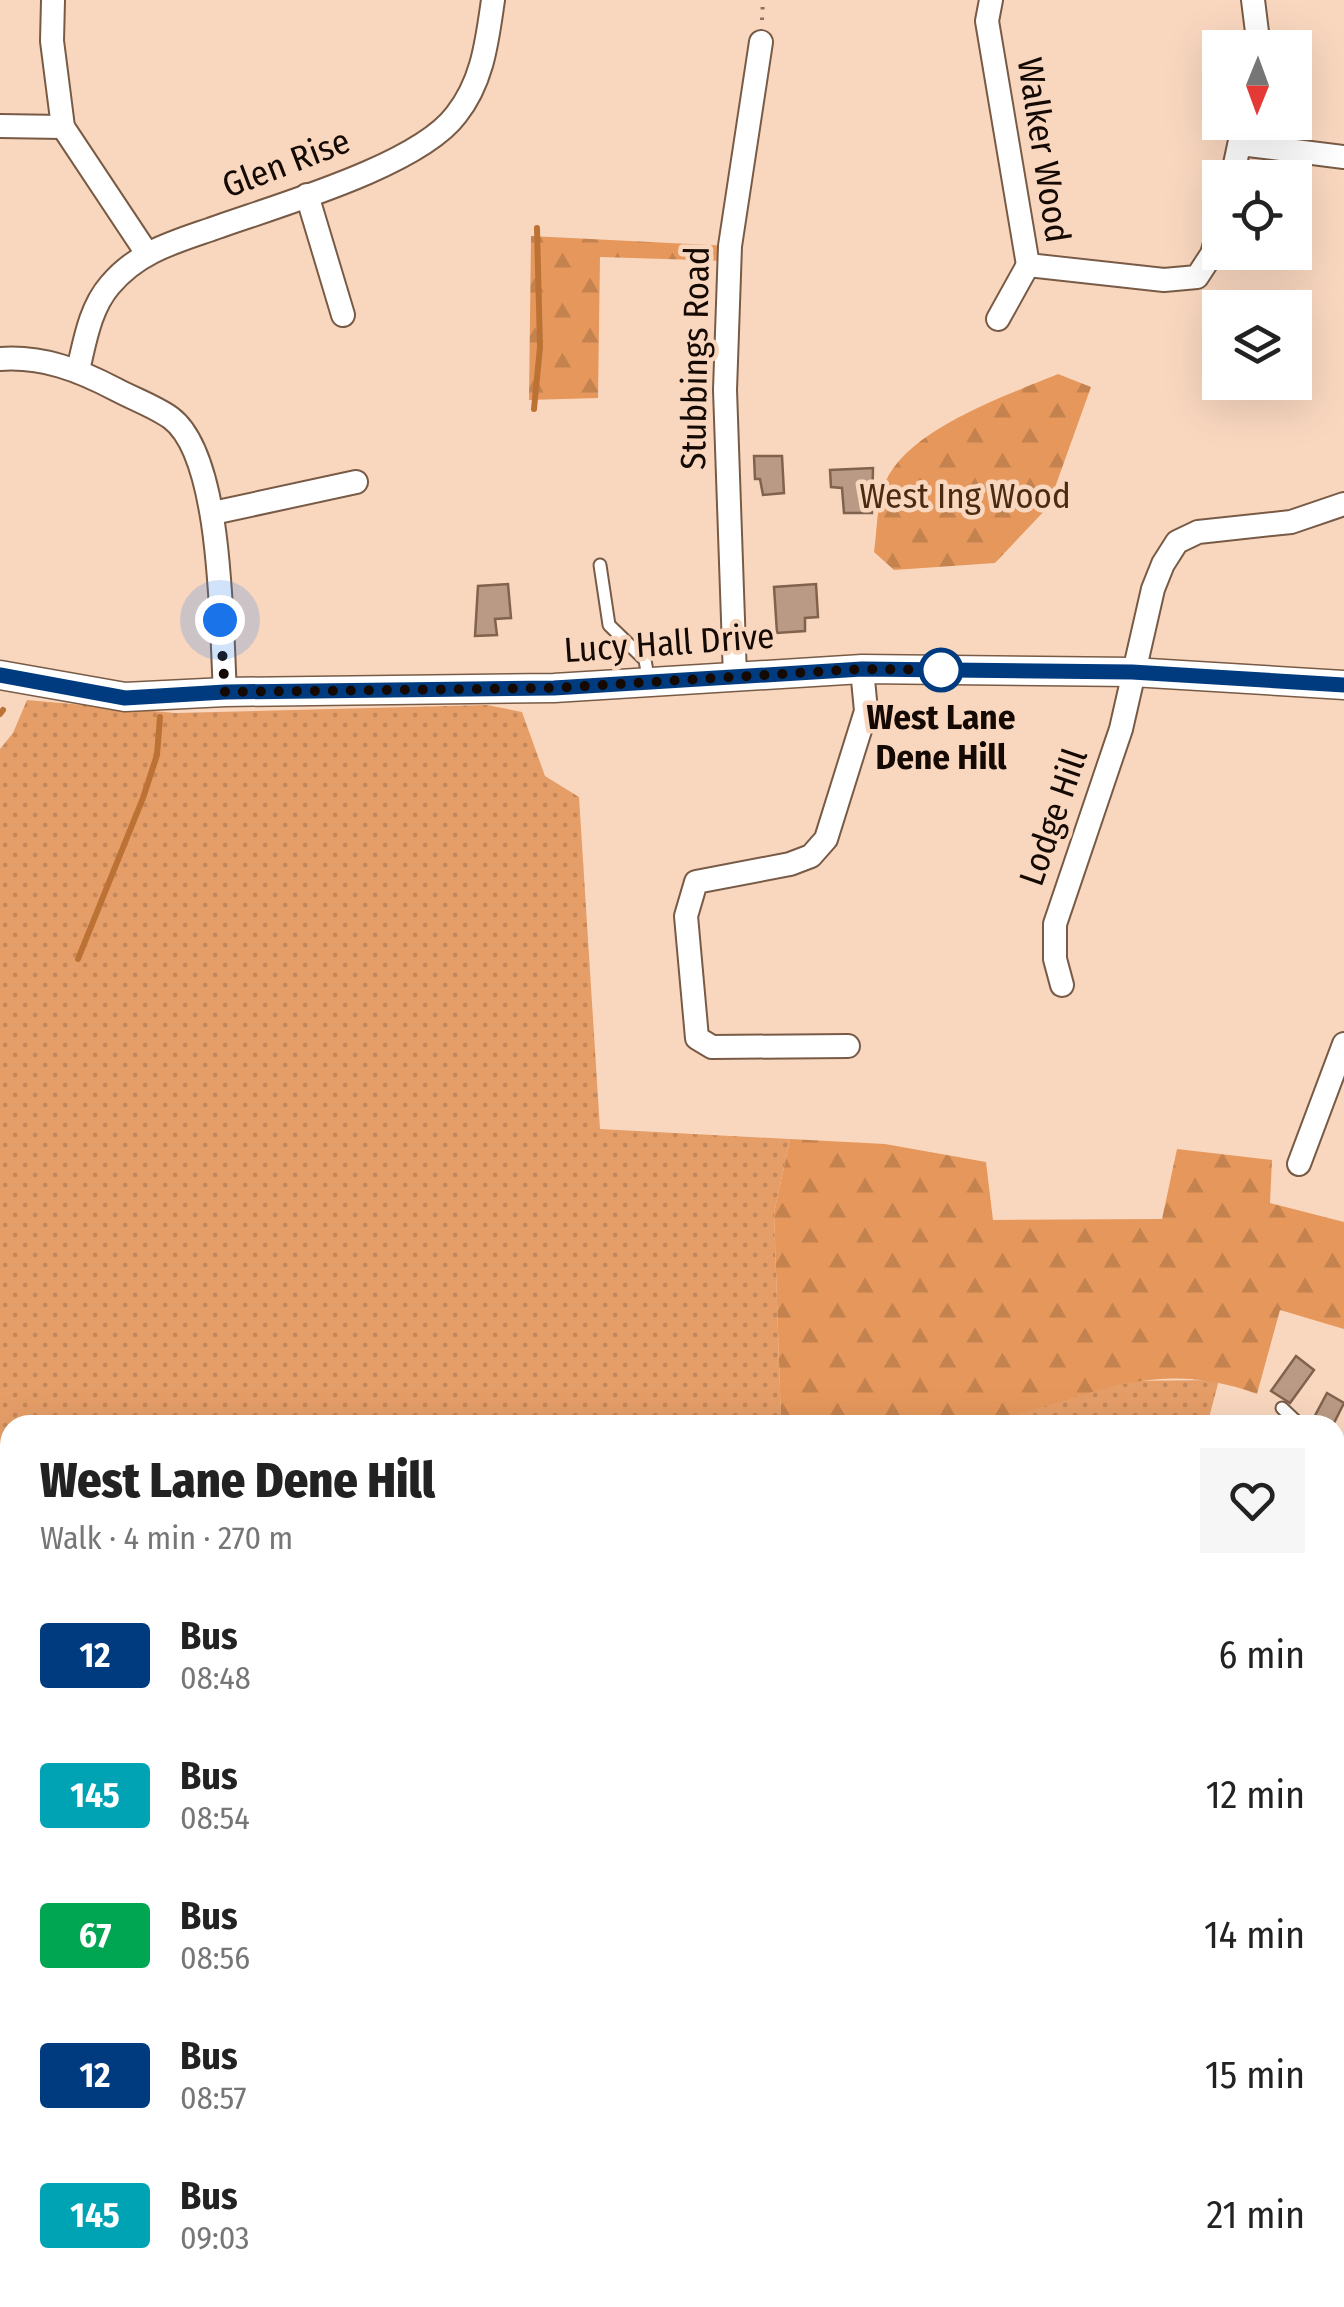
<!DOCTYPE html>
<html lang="en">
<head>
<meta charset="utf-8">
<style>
  body { margin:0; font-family:"Fira Sans Condensed",sans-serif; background:#f6f6f6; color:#222; height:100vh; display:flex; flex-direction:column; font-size:38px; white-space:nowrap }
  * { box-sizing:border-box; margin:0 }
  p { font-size:32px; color:#767676 }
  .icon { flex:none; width:55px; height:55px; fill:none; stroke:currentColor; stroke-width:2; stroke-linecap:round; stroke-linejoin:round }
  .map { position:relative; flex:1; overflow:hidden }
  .sheet { position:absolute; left:0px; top:1415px; width:1345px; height:892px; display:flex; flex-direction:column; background:#fff; border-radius:30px 30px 0 0; box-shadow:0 10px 40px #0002 }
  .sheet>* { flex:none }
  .badge { padding:0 20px; border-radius:8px; font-size:35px; line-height:65px }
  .needle { width:65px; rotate:181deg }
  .tools { position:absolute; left:1202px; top:30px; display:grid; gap:20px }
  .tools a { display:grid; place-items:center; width:110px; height:110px; border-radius:0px; background:#fff; box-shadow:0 10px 40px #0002; font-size:50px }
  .you { position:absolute; width:50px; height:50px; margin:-25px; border:8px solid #fff; border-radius:50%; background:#1a73e8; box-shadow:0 0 0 15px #1a73e833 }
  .map>.badge { position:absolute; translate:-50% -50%; box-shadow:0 0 0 5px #fff }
  .round { display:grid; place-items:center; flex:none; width:105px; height:105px; border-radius:0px; background:#f6f6f6 }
  .overview { display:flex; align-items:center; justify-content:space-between; height:170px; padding:0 40px }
  h1 { font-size:48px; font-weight:800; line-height:75px }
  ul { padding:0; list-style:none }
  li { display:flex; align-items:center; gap:30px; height:140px; padding:0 40px }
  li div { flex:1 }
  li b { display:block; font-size:38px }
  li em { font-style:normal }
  li .badge { min-width:110px; font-weight:700; text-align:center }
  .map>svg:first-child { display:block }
  .grass { fill:url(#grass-dots) }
  .forest { fill:url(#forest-firs) }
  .green { fill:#e69e68 }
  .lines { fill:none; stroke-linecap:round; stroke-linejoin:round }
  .stream { stroke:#bd7235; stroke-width:6 }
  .building { fill:#ba9a84; stroke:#80624d; stroke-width:2.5 }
  .service-casing { stroke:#785b46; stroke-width:15 }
  .minor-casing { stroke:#785b46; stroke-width:26 }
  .tertiary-casing { stroke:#785b46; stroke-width:31 }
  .path { stroke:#897263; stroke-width:4; stroke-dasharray:2.5 8; stroke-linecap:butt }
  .service { stroke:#fff; stroke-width:11 }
  .minor { stroke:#fff; stroke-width:22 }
  .tertiary { stroke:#fff; stroke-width:28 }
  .line-casing { stroke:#fff; stroke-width:22 }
  .line { stroke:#003b80; stroke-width:15 }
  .walk { stroke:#140903; stroke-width:10; stroke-dasharray:0 18 }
  .stop-dot { fill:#fff; stroke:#003b80; stroke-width:5 }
  .labels { text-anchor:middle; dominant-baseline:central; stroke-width:9; stroke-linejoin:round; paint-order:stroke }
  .street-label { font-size:35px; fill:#140903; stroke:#f9d7bf }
  .park-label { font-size:35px; fill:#4a2b11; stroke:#f9d7bf }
  .stop-label { font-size:35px; font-weight:bold; fill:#140903; stroke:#f9d7bf }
</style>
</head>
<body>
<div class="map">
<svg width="1344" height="2307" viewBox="0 0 1344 2307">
  <defs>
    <pattern id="grass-dots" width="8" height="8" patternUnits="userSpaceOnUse" patternTransform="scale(2.5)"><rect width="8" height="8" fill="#e69e68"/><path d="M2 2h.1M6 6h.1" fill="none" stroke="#c48759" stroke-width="1.8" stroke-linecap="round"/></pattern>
    <pattern id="forest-firs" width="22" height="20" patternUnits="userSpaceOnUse" patternTransform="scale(2.5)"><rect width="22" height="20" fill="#e6985c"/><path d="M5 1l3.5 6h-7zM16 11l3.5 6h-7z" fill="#c4824e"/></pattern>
  </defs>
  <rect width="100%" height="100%" fill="#f9d7bf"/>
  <g class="grass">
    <polygon points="27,700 175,713 487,705 522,712 545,776 579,797 600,1129 790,1139 774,1213 781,1420 809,1418 811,1425 10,1425 10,1876 0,1876 0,749 13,733"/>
    <polygon points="1219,1380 1207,1425 977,1425 1118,1381"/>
    <polygon points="0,2160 10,2162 10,2298 186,2298 188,2307 0,2307"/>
    <polygon points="1335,2162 1344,2165 1344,2307 517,2307 517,2298 1335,2298"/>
  </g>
  <g class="forest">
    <polygon points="531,236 730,246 729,261 600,257 598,398 529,400"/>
    <path d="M1058,374L1091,387L1048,507L995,563L894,570L874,552C877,531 877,502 885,483C907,429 1008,395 1058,374Z"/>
    <path d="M790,1139L885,1144L986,1162L993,1220L1162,1219L1177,1149L1272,1160L1270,1203L1344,1222V1329L1280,1310L1257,1394C1148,1354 1083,1402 980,1424C940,1433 856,1425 811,1425L809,1418L781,1421L774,1213Z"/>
  </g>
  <polygon class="green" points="1335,2184 1344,2187 1344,2307 1201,2307 1203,2298 1335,2298"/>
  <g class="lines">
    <g class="stream">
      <polyline points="534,409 540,347 537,228"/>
      <polyline points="0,714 3,710"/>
      <polyline points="78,959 143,798 157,755 160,717"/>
      <polyline points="0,1466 10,1491"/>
    </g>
  </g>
  <g class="building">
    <polygon points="754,456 782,456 784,493 763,495 760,479 755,479"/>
    <polygon points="873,468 872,513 844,513 842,488 831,487 830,470"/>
    <polygon points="508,584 511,618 495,619 497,635 475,636 478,586"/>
    <polygon points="816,584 818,617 805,618 805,631 777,633 774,587"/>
    <polygon points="1296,1356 1314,1370 1290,1403 1271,1391"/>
    <polygon points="1327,1393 1344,1403 1333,1425 1310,1425"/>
  </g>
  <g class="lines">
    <defs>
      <g id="service">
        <polyline points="600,565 609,625 645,660 649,683"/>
        <polyline points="1282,1408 1300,1425"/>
        <polyline points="1335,1444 1344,1448"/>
        <polyline points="1335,1512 1344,1512"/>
        <polyline points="1335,1541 1344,1535"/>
        <polyline points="1335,1742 1344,1728"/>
      </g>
      <g id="minor">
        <polyline points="53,0 52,41 63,127 146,252"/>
        <polyline points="991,0 987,21 1028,265 1164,280 1197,277 1212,254 1220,226"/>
        <polyline points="1253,0 1259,48"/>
        <polyline points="0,126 63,127"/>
        <polyline points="1240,144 1344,157"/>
        <polyline points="1232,178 1244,122"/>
        <polyline points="307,195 343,315"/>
        <polyline points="998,319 1028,265"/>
        <path d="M0,359C43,356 79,370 117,390C134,399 156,407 171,418C223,457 221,628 225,692"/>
        <path d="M78,370C85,341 90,308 110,285C137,253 171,243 209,230C272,207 417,167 456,115C483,81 487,41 493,0"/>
        <polyline points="213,513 356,482"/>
        <polyline points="735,677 725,390 730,246 761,42"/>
        <polyline points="1062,985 1055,959 1055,924 1121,729 1153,589 1163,564 1177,542 1198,532 1291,522 1344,504"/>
        <polyline points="848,1046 712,1047 697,1038 686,916 696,882 790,864 811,856 826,839 866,711 862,669"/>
        <polyline points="1299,1164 1344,1044"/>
        <polyline points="1335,2065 1344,2069"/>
      </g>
      <polyline id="tertiary" points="0,675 125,697 225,692 554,688 862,669 1132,672 1344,685"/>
    </defs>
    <use href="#service" class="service-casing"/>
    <use href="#minor" class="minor-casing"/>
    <use href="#tertiary" class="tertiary-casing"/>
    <g class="path">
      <polyline points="762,20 763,0"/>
      <polyline points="1335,1848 1344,1851"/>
      <polyline points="0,1865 10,1865"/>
      <polyline points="0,2142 10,2144"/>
      <polyline points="206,2298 207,2307"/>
    </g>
    <use href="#service" class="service"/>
    <use href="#minor" class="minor"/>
    <use href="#tertiary" class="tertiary"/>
  </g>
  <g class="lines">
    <defs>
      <polyline id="line" points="0,675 125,698 225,692 554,688 862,669 1132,672 1344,685"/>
    </defs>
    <use href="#line" class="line-casing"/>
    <use href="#line" class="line"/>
    <polyline class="walk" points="220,620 225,692 554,688 862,669 941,670"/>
  </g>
  <circle class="stop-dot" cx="941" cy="670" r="20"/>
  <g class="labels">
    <g class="street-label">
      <text transform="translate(1044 150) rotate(81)">Walker Wood</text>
      <text transform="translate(286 163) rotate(-21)">Glen Rise</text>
      <text transform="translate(695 358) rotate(-89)">Stubbings Road</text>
      <text transform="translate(669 643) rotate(-4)">Lucy Hall Drive</text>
      <text transform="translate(1053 817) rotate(-71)">Lodge Hill</text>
    </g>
    <g class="park-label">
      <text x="965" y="496">West Ing Wood</text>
    </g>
    <g class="stop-label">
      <text x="941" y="717">West Lane<tspan x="941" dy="40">Dene Hill</tspan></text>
    </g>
  </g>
</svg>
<div class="tools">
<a><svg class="needle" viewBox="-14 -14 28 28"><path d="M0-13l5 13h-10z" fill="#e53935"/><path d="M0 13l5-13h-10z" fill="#767676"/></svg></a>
<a><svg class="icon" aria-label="locate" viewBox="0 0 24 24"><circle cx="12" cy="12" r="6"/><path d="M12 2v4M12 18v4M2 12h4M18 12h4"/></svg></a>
<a><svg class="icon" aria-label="layers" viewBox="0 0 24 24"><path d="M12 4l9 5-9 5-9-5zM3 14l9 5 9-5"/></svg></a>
</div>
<div class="you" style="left:220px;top:620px"></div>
<section class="sheet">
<div class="overview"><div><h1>West Lane Dene Hill</h1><p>Walk · 4 min · 270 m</p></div><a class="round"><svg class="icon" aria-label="heart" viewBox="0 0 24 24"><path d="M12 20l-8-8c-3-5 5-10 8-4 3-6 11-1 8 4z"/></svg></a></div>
<ul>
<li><span class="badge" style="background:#003b80;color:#fff">12</span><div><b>Bus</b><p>08:48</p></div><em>6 min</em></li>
<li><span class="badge" style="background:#00a3b4;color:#fff">145</span><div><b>Bus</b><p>08:54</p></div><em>12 min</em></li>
<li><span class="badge" style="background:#00a651;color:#fff">67</span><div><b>Bus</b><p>08:56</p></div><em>14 min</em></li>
<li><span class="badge" style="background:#003b80;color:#fff">12</span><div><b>Bus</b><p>08:57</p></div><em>15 min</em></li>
<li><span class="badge" style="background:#00a3b4;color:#fff">145</span><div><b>Bus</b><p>09:03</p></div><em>21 min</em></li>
</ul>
</section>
</div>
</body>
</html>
